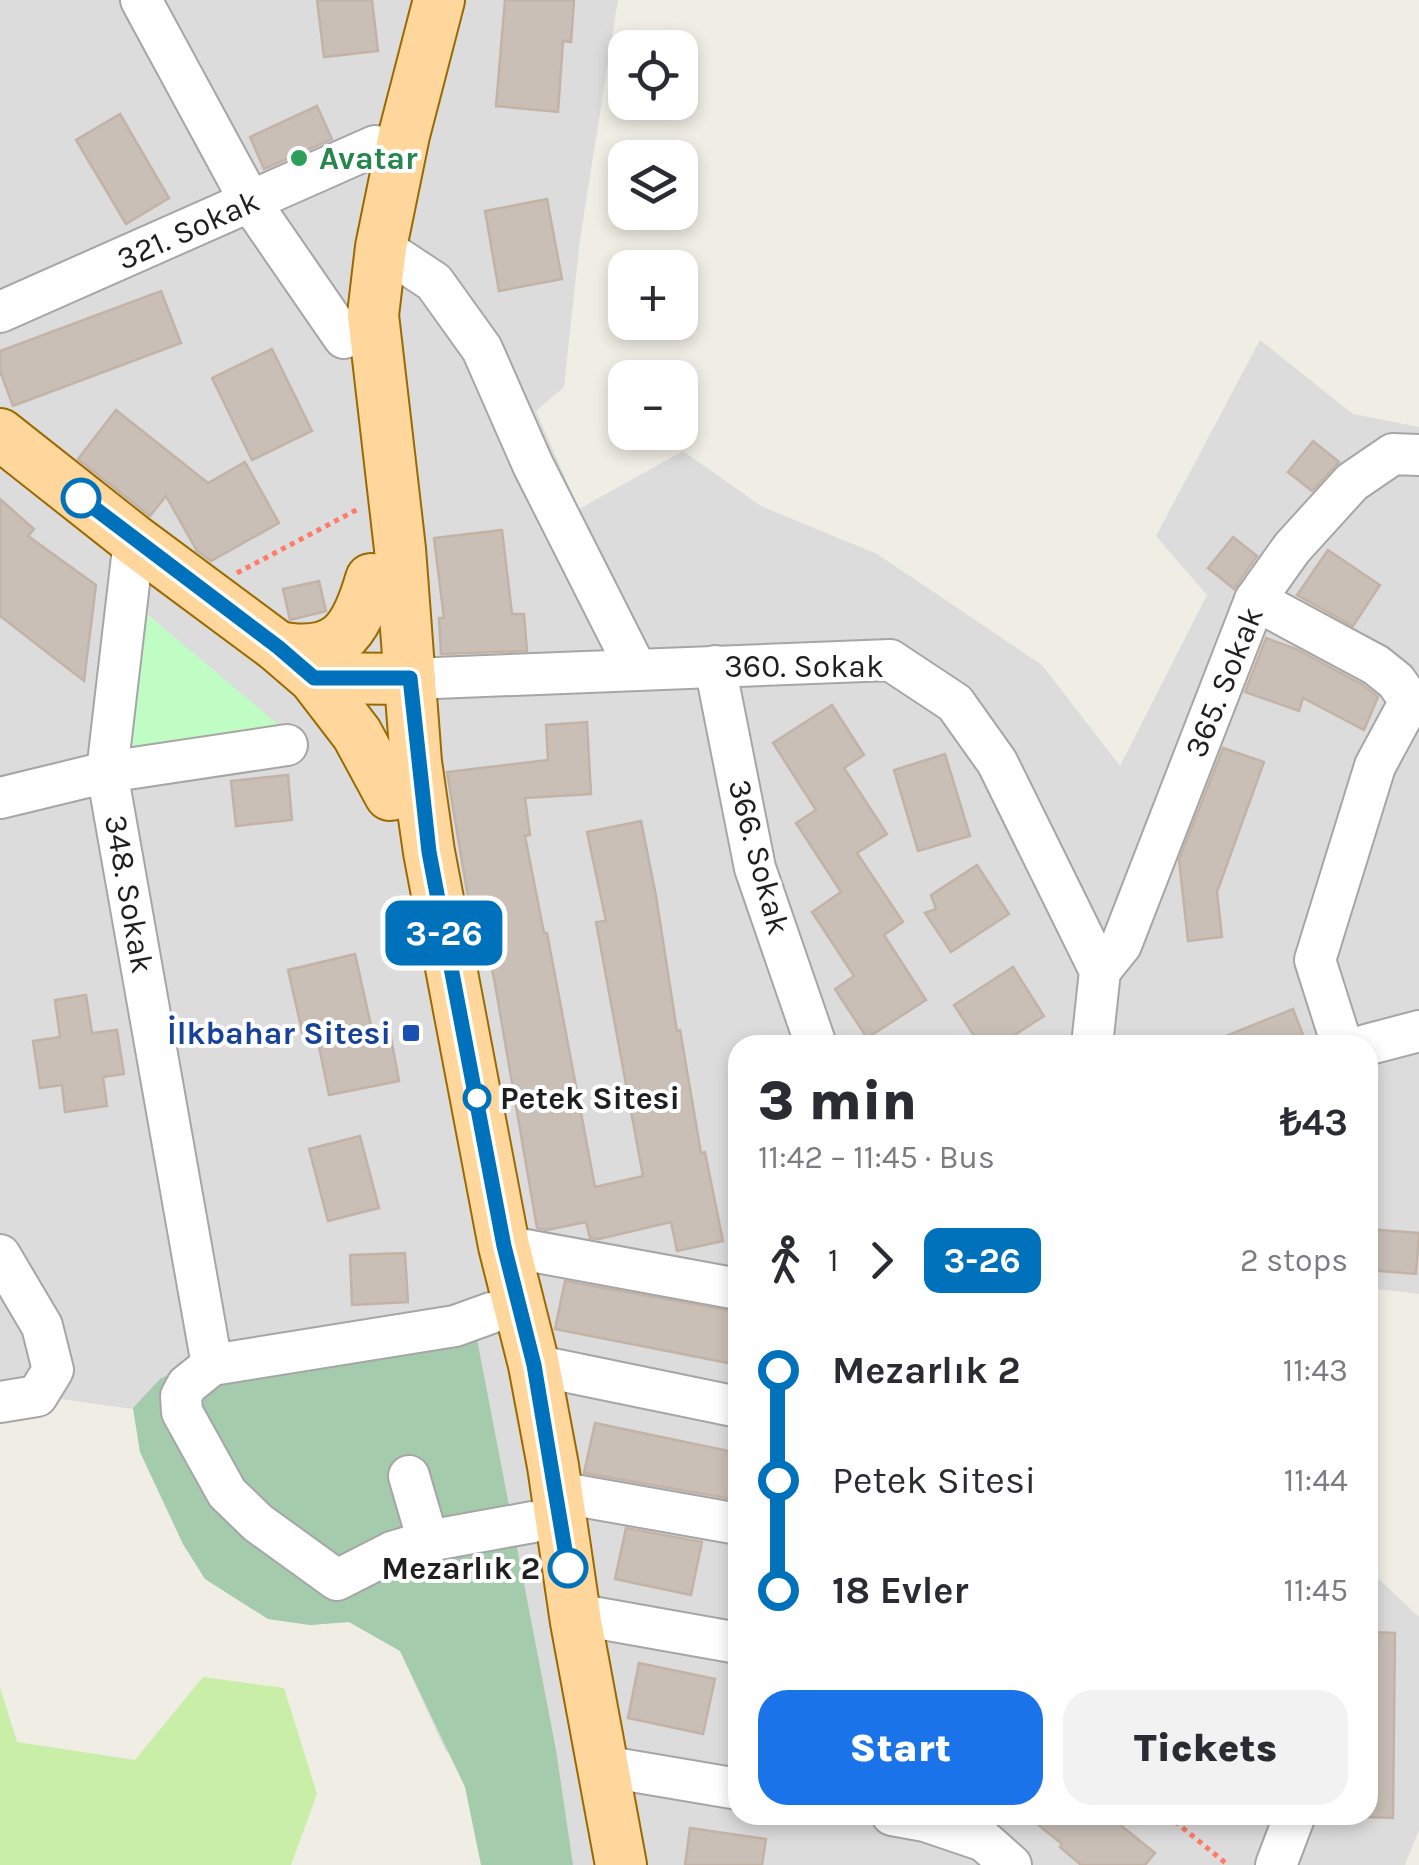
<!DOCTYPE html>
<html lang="en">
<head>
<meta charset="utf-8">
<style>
  body { margin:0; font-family:Karla,sans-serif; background:#f2f2f3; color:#2b2b33; height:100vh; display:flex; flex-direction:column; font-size:38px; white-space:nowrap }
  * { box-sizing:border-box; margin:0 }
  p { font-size:32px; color:#7c7c81 }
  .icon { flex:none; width:55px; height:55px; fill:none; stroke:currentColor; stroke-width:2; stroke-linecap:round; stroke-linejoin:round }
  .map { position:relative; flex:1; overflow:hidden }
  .panel { position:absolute; left:728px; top:1035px; width:650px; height:790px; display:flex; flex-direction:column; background:#fff; border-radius:30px; box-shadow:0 5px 15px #0003 }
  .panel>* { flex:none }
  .badge { padding:0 20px; border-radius:15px; font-size:35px; line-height:65px }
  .fabs { position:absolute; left:608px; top:30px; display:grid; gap:20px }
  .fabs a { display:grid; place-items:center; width:90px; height:90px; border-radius:20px; background:#fff; box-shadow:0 5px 15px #0003; font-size:50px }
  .map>.badge { position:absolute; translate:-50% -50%; box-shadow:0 0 0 5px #fff }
  .legs { display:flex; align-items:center; gap:15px; height:110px; padding:0 30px; font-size:32px }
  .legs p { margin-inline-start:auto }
  .summary { display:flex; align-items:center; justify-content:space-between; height:170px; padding:0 30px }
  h1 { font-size:55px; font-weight:800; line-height:75px }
  .action { display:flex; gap:20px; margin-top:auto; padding:20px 30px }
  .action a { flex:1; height:115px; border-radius:30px; background:#1a73e8; color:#fff; font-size:40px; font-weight:800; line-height:115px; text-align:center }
  .action a+a { background:#f2f2f3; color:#2b2b33 }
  ul { padding:0 30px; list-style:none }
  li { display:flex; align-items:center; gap:35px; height:110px; font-size:38px }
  li i { display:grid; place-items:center; width:15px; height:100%; margin:0 12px; background:currentColor }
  li i::after { content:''; width:25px; height:25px; margin:-12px; border:8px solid; border-radius:50%; background:#fff }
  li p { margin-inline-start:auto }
  li:first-child i { background:linear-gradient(#0000 50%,currentColor 0) }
  li:last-child i { background:linear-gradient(currentColor 50%,#0000 0) }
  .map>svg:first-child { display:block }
  .residential { fill:#dddcdc }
  .grass { fill:#c8eea7 }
  .cemetery { fill:#a4cbab }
  .park { fill:#bffdc5 }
  .building { fill:#c9bfb7; stroke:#c3b3a6; stroke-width:2.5 }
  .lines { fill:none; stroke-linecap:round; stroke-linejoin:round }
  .minor-casing { stroke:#a6a6a6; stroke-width:44 }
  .major-casing { stroke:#9a6a00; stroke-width:54 }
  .path { stroke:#ff7a67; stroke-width:5; stroke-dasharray:5 5; stroke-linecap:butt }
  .minor { stroke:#fff; stroke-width:40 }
  .major { stroke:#ffd69b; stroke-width:50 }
  .line-1-casing { stroke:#fff; stroke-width:22 }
  .line-1 { stroke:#0072bc; stroke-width:15 }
  .leisure-dot { fill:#2e9e5b; stroke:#fff; stroke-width:4 }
  .stop-1-dot { fill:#fff; stroke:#0072bc; stroke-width:5 }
  .transit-dot { fill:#1a4fb4; stroke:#fff; stroke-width:4 }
  .labels { text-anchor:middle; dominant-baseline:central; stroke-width:8; stroke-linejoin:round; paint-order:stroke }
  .leisure-label { font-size:32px; font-weight:bold; fill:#27864d; stroke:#fff; text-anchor:start }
  .street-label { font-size:32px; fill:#1f1f1f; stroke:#fff }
  .transit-label { font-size:32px; font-weight:bold; fill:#164399; stroke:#fff; text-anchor:end }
  .stop-label { font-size:32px; font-weight:bold; fill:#1f1f1f; stroke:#fff; text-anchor:start }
</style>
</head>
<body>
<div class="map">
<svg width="1419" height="1865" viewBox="0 0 1419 1865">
  <rect width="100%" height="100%" fill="#f0ede4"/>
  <polygon class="residential" points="0,0 618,0 580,239 564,387 536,411 579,509 683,451 761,506 877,554 1042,665 1120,766 1207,595 1156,536 1260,340 1353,414 1419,427 1419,1294 1368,1288 1368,1045 738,1045 738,1815 1368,1815 1368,1569 1419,1617 1419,1830 1405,1865 565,1865 445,1750 400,1651 349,1622 310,1625 268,1619 205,1579 183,1544 140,1452 133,1409 37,1396 0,1402"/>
  <polygon class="grass" points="203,1677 284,1688 317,1794 291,1865 0,1865 0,1687 17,1742 135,1760"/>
  <polygon class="cemetery" points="476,1334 556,1750 573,1865 481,1865 465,1787 400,1651 349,1622 310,1625 268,1619 205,1579 183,1544 140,1452 133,1408 160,1379 200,1359"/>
  <polygon class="park" points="147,614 281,727 126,766"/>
  <g class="building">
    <polygon points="317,0 372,0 378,51 324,57"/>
    <polygon points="505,0 574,0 571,42 563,41 558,112 496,106"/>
    <polygon points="317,106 332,139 264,169 250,137"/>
    <polygon points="120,114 169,198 126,224 76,140"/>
    <polygon points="547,199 562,279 499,291 485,211"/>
    <polygon points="161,291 181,343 13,406 0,371 0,351"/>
    <polygon points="272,349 312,431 252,460 212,378"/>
    <polygon points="116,410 208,483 245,462 279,523 211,561 197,551 166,496 150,516 78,459"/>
    <polygon points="1313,441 1339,462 1312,491 1288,472"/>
    <polygon points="0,499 34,529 28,536 96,585 84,681 0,616"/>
    <polygon points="502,530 512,614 524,614 527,651 441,654 439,618 444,618 434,538"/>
    <polygon points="1233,537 1257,556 1234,589 1208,568"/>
    <polygon points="1328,550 1380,585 1353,626 1297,595"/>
    <polygon points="319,581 326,611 290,620 283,589"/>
    <polygon points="1266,638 1296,649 1363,685 1378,697 1364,730 1303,698 1299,711 1245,692"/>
    <polygon points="832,705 864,755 844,768 887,834 857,853 903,922 884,935 926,1000 867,1038 835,989 854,976 812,912 841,892 796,823 816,810 773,743"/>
    <polygon points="587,722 591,794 525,798 530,835 525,836 544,933 547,933 595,1187 643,1176 596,922 606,921 587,832 641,821 656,896 677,1031 680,1030 701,1153 705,1152 723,1241 677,1251 671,1222 599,1239 590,1238 586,1222 547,1230 537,1228 495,984 483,925 473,927 447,772 548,760 546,725"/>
    <polygon points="1223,748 1264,762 1217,892 1222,937 1188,941 1179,860"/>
    <polygon points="945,754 970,836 918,851 894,770"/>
    <polygon points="288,775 292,820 236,826 231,781"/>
    <polygon points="977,865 1009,914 951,952 925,913 936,909 931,895"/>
    <polygon points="355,954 372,1030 389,1027 399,1081 329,1095 316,1032 303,1035 288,970"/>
    <polygon points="1013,967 1044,1016 999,1045 980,1045 954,1005"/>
    <polygon points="86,995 92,1033 117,1030 124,1074 103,1077 107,1106 65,1112 62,1085 40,1088 33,1041 60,1037 55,1000"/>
    <polygon points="1293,1009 1307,1045 1206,1045 1206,1044"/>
    <polygon points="360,1136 379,1208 328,1221 309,1149"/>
    <polygon points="1368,1229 1419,1233 1416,1274 1368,1270"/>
    <polygon points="405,1253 408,1302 352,1305 350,1255"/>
    <polygon points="565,1281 738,1312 738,1365 555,1329"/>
    <polygon points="595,1423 738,1453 738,1500 584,1473"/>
    <polygon points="626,1528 702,1542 691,1595 615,1579"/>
    <polygon points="1368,1632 1395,1633 1393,1818 1368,1817"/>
    <polygon points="639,1663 715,1679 703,1734 628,1718"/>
    <polygon points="1026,1815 1108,1815 1155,1853 1145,1865 1081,1865 1060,1847 1062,1844"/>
    <polygon points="690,1828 766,1839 762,1865 685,1865"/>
  </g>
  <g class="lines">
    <defs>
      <g id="minor">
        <polyline points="141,0 251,203 344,338"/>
        <polyline points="381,247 434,282 482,349 533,465 636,669"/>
        <polyline points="0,312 375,146"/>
        <polyline points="134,540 107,772 212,1365"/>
        <polyline points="1255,600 1376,665 1396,681 1410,701 1375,766 1315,960 1342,1045"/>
        <polyline points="715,666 755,868 816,1045"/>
        <polyline points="410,679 890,660 955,703 997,762 1100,971 1092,1045"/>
        <polyline points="0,798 107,772 287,745"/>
        <polyline points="1100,971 1121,945 1255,600 1292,548 1352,482 1393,454 1419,455"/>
        <polyline points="1366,1045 1419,1031"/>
        <polyline points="504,1246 738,1289"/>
        <polyline points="0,1255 42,1326 53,1370 37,1396 0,1402"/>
        <polyline points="491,1313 455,1326 212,1365 187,1385 181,1396 182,1412 227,1493 258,1523 337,1580 392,1552 428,1541 533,1522"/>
        <polyline points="534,1365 738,1407"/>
        <polyline points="409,1476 428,1541"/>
        <polyline points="557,1492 738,1524"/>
        <polyline points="575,1614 738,1643"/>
        <polyline points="602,1766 738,1789"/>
        <polyline points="892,1815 925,1821 984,1841 1011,1865"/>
        <polyline points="1276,1865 1295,1815"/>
      </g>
      <g id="major">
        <polyline points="439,0 404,135 381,247 373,315 400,549 416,762 429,852 504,1246 534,1365 553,1466 576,1622 621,1865"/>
        <polyline points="0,434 134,540 278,647 314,678 357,734 390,795"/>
        <path d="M278,647C338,658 355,634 371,579"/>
        <polyline points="314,678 410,679"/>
      </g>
    </defs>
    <use href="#minor" class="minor-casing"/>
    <use href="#major" class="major-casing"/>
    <g class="path">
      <polyline points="237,573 360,508"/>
      <polyline points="1167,1815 1228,1865"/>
    </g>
    <use href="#minor" class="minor"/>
    <use href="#major" class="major"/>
  </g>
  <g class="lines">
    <defs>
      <polyline id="line-1" points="81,498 278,647 314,678 410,678 429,852 504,1246 534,1365 568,1568"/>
    </defs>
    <use href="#line-1" class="line-1-casing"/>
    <use href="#line-1" class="line-1"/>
  </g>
  <circle class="leisure-dot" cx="299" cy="158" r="10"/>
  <g class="stop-1-dot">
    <circle cx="81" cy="498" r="18"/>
    <circle cx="477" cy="1098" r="12"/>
    <circle cx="568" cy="1568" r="18"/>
  </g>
  <rect class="transit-dot" x="401" y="1023" width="20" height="20" rx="5"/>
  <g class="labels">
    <g class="leisure-label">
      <text x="319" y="158">Avatar</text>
    </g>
    <g class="street-label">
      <text transform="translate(188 230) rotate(-24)">321. Sokak</text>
      <text x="804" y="666">360. Sokak</text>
      <text transform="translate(1224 682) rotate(-68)">365. Sokak</text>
      <text transform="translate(759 857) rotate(75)">366. Sokak</text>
      <text transform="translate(129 894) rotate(80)">348. Sokak</text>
    </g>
    <g class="transit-label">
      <text x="391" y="1033">İlkbahar Sitesi</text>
    </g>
    <g class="stop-label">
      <text x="500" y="1098">Petek Sitesi</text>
      <text x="540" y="1568" text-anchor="end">Mezarlık 2</text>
    </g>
  </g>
</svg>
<div class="fabs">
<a><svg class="icon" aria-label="locate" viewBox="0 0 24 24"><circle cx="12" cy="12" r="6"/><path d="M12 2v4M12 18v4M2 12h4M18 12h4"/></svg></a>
<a><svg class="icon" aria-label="layers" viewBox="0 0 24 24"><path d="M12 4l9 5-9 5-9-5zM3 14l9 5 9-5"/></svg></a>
<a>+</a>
<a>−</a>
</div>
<b class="badge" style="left:444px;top:933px;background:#0072bc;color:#fff">3-26</b>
<section class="panel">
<div class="summary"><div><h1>3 min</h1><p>11:42 – 11:45 · Bus</p></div><b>₺43</b></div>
<div class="legs"><svg class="icon" aria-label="walk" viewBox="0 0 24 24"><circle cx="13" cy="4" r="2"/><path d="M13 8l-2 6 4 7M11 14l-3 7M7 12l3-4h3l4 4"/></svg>1<svg class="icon" aria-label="forward" viewBox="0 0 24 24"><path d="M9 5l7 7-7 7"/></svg><b class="badge" style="background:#0072bc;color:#fff">3-26</b><p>2 stops</p></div>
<ul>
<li><i style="color:#0072bc"></i><b>Mezarlık 2</b><p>11:43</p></li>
<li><i style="color:#0072bc"></i><span>Petek Sitesi</span><p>11:44</p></li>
<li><i style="color:#0072bc"></i><b>18 Evler</b><p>11:45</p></li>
</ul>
<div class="action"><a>Start</a><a>Tickets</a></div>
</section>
</div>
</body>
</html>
